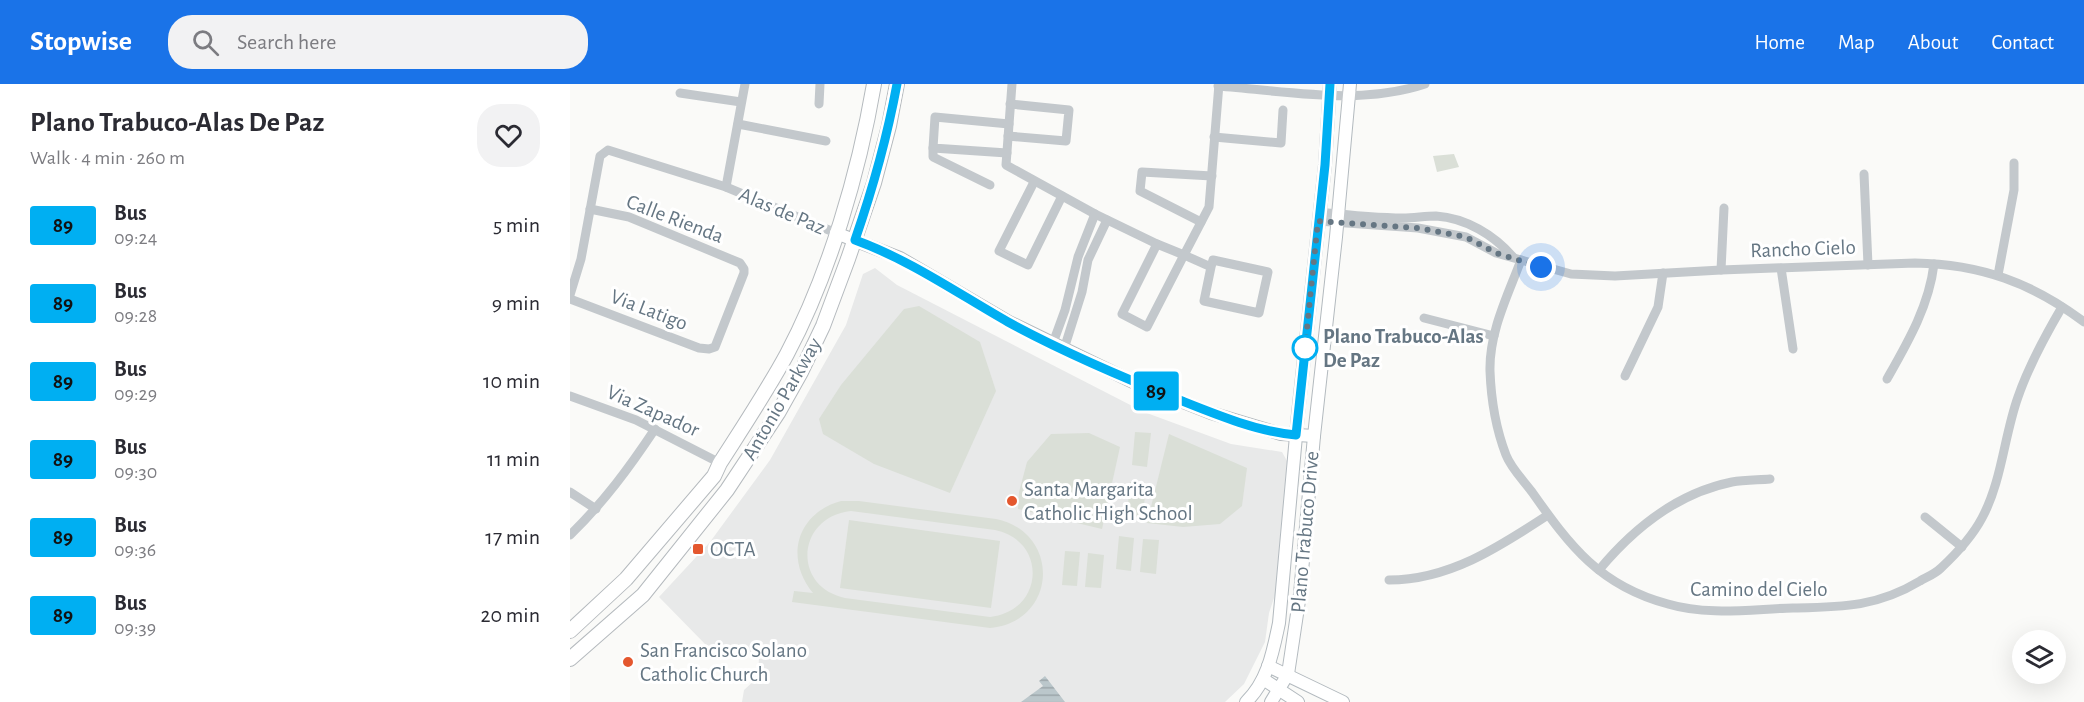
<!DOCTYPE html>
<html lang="en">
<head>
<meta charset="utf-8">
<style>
  body { margin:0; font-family:"Alegreya Sans",sans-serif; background:#f2f2f3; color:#2b2b33; height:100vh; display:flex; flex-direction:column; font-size:22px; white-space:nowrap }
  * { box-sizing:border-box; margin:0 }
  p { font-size:20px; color:#7c7c81 }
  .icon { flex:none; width:33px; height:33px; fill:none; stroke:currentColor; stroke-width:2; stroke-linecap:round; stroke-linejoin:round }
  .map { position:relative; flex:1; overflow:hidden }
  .panel { display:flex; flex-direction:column; background:#fff; width:570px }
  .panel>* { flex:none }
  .badge { padding:0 12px; border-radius:4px; font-size:21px; line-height:39px }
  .buttons { position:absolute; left:1442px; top:546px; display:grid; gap:12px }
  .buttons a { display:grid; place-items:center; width:54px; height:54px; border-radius:50%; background:#fff; box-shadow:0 6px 24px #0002; font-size:30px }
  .you { position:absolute; width:30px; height:30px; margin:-15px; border:4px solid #fff; border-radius:50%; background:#1a73e8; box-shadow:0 0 0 9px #1a73e833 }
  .map>.badge { position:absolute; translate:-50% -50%; box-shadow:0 0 0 3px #fff }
  .round { display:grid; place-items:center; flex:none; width:63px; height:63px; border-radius:24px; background:#f2f2f3 }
  .headline { display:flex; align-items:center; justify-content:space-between; height:102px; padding:0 30px }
  h1 { font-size:28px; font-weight:600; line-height:45px }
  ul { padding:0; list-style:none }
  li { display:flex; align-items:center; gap:18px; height:78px; padding:0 30px }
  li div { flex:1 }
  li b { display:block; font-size:22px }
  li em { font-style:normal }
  li .badge { min-width:66px; font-weight:700; text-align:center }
  header { display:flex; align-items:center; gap:36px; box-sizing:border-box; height:84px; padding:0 30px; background:#1a73e8; color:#fff }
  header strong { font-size:28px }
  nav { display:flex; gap:33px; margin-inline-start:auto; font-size:21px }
  .search { width:420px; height:54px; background:#f2f2f3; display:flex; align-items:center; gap:15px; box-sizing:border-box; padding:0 21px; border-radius:24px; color:#7c7c81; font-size:22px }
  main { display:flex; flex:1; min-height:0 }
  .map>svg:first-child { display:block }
  .built { fill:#e8e9e9 }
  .green { fill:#dadfd7; fill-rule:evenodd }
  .water { fill:url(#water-rules) }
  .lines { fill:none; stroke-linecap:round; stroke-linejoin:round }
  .secondary-casing { stroke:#b3babf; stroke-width:14 }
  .primary-casing { stroke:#b5babe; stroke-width:16 }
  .street { stroke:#c3c8cc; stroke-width:9 }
  .secondary { stroke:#fff; stroke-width:12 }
  .primary { stroke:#fff; stroke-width:14 }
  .line-casing { stroke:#fff; stroke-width:14 }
  .line { stroke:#00aff2; stroke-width:9 }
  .walk { stroke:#657683; stroke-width:6; stroke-dasharray:0 10.8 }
  .stop-dot { fill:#fff; stroke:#00aff2; stroke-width:3 }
  .poi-dot { fill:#e4572e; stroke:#fff; stroke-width:2 }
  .labels { text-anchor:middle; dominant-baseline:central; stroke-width:6; stroke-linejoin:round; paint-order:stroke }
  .street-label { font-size:21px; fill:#657683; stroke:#fff }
  .stop-label { font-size:21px; font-weight:bold; fill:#657683; stroke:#fff; text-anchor:start }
  .poi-label { font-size:21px; fill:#657683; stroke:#fff; text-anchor:start }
</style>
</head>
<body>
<header>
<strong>Stopwise</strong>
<div class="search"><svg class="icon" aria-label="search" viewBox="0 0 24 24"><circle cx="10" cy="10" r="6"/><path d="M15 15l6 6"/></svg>Search here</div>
<nav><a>Home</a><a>Map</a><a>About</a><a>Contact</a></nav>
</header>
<main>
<section class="panel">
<div class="headline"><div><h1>Plano Trabuco-Alas De Paz</h1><p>Walk · 4 min · 260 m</p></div><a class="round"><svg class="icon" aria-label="heart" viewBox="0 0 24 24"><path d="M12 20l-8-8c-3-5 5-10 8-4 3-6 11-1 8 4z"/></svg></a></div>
<ul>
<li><span class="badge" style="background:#00aff2;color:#111">89</span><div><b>Bus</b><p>09:24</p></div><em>5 min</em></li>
<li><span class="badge" style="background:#00aff2;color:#111">89</span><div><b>Bus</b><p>09:28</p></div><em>9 min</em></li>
<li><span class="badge" style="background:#00aff2;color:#111">89</span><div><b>Bus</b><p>09:29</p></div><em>10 min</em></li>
<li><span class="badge" style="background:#00aff2;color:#111">89</span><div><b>Bus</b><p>09:30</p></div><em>11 min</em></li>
<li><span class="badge" style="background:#00aff2;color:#111">89</span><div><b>Bus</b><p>09:36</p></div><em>17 min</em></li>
<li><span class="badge" style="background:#00aff2;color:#111">89</span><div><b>Bus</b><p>09:39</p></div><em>20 min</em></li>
</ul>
</section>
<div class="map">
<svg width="1514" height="618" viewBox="0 0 1514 618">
  <defs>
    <pattern id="water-rules" width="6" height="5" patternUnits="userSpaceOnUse" patternTransform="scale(1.5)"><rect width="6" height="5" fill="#bbc7cb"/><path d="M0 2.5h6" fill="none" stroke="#9ca6aa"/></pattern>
  </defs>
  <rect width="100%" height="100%" fill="#fafaf8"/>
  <polygon class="built" points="305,184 327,201 574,328 661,360 712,368 717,377 705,511 699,529 695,558 674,600 655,618 172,618 174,606 188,593 189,574 169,567 149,567 135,560 89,513 140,458 200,376 276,241 293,190"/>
  <g class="green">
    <polygon points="884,70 889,83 867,88 863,72"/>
    <polygon points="349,222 410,258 426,307 380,409 304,380 253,350 249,335 271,301 334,225"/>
    <polygon points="565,348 581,349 577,383 562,381"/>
    <polygon points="519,349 550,363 532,445 448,425 449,408 457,378 481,350"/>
    <polygon points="599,350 677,384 672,422 650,440 613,443 577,439"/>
    <polygon points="560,398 576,400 573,433 557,432"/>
    <path d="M271,417H289L426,435C492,449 487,538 420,544L222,518L224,507L243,509C214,474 227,429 271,417ZM281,427L425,446C478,457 474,527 420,533L275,514C222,503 226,433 281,427Z"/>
    <polygon points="279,436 430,457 421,524 270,504"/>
    <polygon points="549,452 564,454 561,487 546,485"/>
    <polygon points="573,455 589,456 586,490 570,488"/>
    <polygon points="495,467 510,468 507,502 492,501"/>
    <polygon points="518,469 534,471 531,504 515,503"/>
  </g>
  <polygon class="water" points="475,592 495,618 451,618 473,602 469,597"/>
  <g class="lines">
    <defs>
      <g id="secondary">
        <polyline points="266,149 330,174 439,238 565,299 641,329 711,350 744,352"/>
        <polyline points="698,582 773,618"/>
        <polyline points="693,595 728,618"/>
        <path d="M676,618C698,597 703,567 709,539L728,330L755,81L760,0"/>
        <polyline points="701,618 718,590 730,510 744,352 766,153 780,0"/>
      </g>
      <g id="primary">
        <path d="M0,547L56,495L144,392L150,379C173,343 197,307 217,270C259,191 289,88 304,0"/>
        <polyline points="0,575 73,511 157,406 208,329 231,288 253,242 278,175 304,99 319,42 327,0"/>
      </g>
    </defs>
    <use href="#secondary" class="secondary-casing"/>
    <use href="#primary" class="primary-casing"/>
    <g class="street">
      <polyline points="442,0 436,81 525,130 587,160 614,171 639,123 649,0"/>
      <path d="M648,2C717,7 789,22 855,0"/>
      <polyline points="110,9 171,18"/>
      <polyline points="249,20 250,0"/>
      <polyline points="168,40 256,57"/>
      <polyline points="438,52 496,57 499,26 440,20"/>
      <polyline points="644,53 711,59 713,26"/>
      <polyline points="363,64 363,73 420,101"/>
      <polyline points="437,69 363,64 365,33 439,40"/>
      <polyline points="1294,90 1298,181"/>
      <polyline points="464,98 429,167 458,181 492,112"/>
      <polyline points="156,103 175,0"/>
      <path d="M749,128C777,131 805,134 833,134C844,134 855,132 866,132C896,134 924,151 943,173"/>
      <path d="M748,137L848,144L896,153L926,169L1001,190L1045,192L1151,186L1345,179C1410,180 1463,199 1514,238"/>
      <polyline points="631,138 570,107 572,88 642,92"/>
      <polyline points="587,160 552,230 577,243 614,171 641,183 643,176 698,188 689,229 634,217 641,183"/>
      <path d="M951,176C938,211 919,248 920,287C921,314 926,345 936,371C941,384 953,396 962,408C1000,462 1030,502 1098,520C1138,532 1182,525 1223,524C1272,523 1307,523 1350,497C1357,493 1365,490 1371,484C1387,469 1402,453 1412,434C1432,397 1434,352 1448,313C1459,281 1475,252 1492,223"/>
      <polyline points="1211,184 1223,265"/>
      <polyline points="1151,186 1154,124"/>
      <polyline points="1428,191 1444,106 1444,79"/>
      <polyline points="0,211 11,175 30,72 38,66 156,103 266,149"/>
      <polyline points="0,215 129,264 139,265 145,263 174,189 174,185 170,179 59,133 20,125"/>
      <polyline points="854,234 924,252"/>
      <polyline points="483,259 495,226 508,173 525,130"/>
      <polyline points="494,265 512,208 518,176 537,136"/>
      <polyline points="1055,292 1088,223 1093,189"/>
      <path d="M1317,295C1338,258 1359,222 1364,180"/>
      <polyline points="0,312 66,336 150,379"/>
      <polyline points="0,408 26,425"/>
      <polyline points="1355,433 1392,463"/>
      <path d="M0,451C34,418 59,384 85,345"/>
      <path d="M1029,486C1063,445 1108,409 1162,398C1174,396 1188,396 1200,395"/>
      <path d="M819,496C879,496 929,463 978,431"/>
    </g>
    <use href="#secondary" class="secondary"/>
    <use href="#primary" class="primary"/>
  </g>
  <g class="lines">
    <defs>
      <path id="line" d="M327,0C317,54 303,104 285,156C340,176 387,209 438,238C493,268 554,294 612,317C647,331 689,348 726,351L755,81L760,0"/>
    </defs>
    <use href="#line" class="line-casing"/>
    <use href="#line" class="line"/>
    <polyline class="walk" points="735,264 748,137 848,144 896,153 926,169 971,183"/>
  </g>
  <circle class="stop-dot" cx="735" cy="264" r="12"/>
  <g class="poi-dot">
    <circle cx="442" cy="417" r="6"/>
    <rect x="122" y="459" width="12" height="12" rx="3"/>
    <circle cx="58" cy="578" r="6"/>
  </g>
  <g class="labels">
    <g class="street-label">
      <text transform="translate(212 127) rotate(23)">Alas de Paz</text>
      <text transform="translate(105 135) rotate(21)">Calle Rienda</text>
      <text transform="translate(1233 165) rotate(-2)">Rancho Cielo</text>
      <text transform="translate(79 226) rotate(21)">Via Latigo</text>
      <text transform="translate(212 315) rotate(-60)">Antonio Parkway</text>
      <text transform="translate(83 327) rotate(24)">Via Zapador</text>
      <text transform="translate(735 448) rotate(-85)">Plano Trabuco Drive</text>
      <text x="1189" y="505">Camino del Cielo</text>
    </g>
    <g class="stop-label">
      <text x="753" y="252">Plano Trabuco-Alas<tspan x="753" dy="24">De Paz</tspan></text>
    </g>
    <g class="poi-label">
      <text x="454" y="405">Santa Margarita<tspan x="454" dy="24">Catholic High School</tspan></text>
      <text x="140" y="465">OCTA</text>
      <text x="70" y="566">San Francisco Solano<tspan x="70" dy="24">Catholic Church</tspan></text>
    </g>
  </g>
</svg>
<div class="buttons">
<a><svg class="icon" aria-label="layers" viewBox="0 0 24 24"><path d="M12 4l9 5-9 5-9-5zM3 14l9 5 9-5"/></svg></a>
</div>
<div class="you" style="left:971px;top:183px"></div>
<b class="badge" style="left:586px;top:307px;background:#00aff2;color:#111">89</b>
</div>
</main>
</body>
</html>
